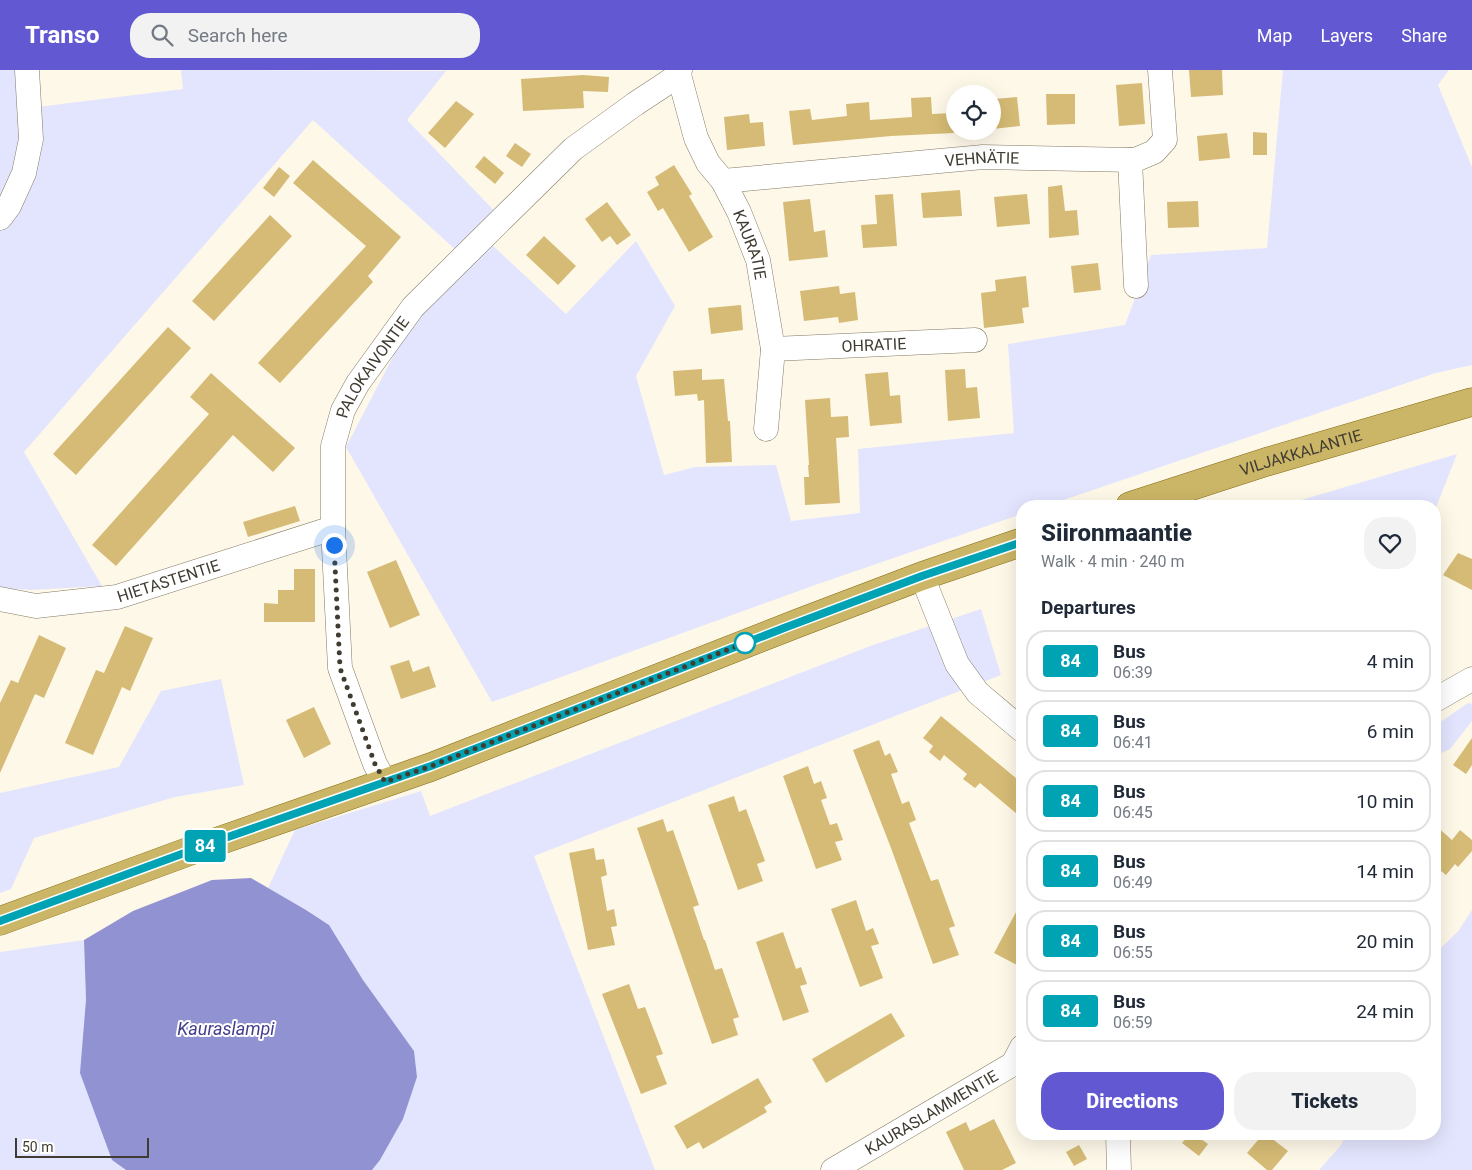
<!DOCTYPE html>
<html lang="en">
<head>
<meta charset="utf-8">
<style>
  body { margin:0; font-family:Roboto,sans-serif; background:#f2f2f3; color:#1f2937; height:100vh; display:flex; flex-direction:column; font-size:19px; white-space:nowrap }
  * { box-sizing:border-box; margin:0 }
  p { font-size:16px; color:#747a83 }
  .icon { flex:none; width:28px; height:28px; fill:none; stroke:currentColor; stroke-width:2; stroke-linecap:round; stroke-linejoin:round }
  .map { position:relative; flex:1; overflow:hidden }
  .drawer { position:absolute; left:1016px; top:430px; width:425px; height:640px; display:flex; flex-direction:column; background:#fff; border-radius:20px; box-shadow:0 5px 20px #0002 }
  .drawer>* { flex:none }
  .badge { padding:0 10px; border-radius:4px; font-size:18px; line-height:32px }
  .controls { position:absolute; left:946px; top:15px; display:grid; gap:10px }
  .controls a { display:grid; place-items:center; width:55px; height:55px; border-radius:50%; background:#fff; box-shadow:0 5px 20px #0002; font-size:25px }
  .scale { position:absolute; left:15px; bottom:12px; width:134px; box-sizing:border-box; padding-left:5px; border:2px solid #403c32; border-top:0; font-size:14px; line-height:18px; white-space:nowrap; color:#403c32; -webkit-text-stroke:4px #fff; paint-order:stroke }
  .you { position:absolute; width:25px; height:25px; margin:-12px; border:4px solid #fff; border-radius:50%; background:#1a73e8; box-shadow:0 0 0 8px #1a73e833 }
  .map>.badge { position:absolute; translate:-50% -50%; box-shadow:0 0 0 2px #fff }
  h2 { padding:0 25px; font-size:19px; line-height:45px }
  .round { display:grid; place-items:center; flex:none; width:52px; height:52px; border-radius:20px; background:#f2f2f3 }
  .overview { display:flex; align-items:center; justify-content:space-between; height:85px; padding:0 25px }
  h1 { font-size:24px; font-weight:800; line-height:38px }
  .button { display:flex; gap:10px; margin-top:auto; padding:10px 25px }
  .button a { flex:1; height:58px; border-radius:20px; background:#6258d1; color:#fff; font-size:20px; font-weight:800; line-height:58px; text-align:center }
  .button a+a { background:#f2f2f3; color:#1f2937 }
  ul { padding:0; list-style:none }
  li { display:flex; align-items:center; gap:15px; height:62px; margin:0 10px 8px; padding:0 15px; border:2px solid #e0e1e3; border-radius:20px }
  li div { flex:1 }
  li b { display:block; font-size:19px }
  li em { font-style:normal }
  li .badge { min-width:55px; font-weight:700; text-align:center }
  header { display:flex; align-items:center; gap:30px; box-sizing:border-box; height:70px; padding:0 25px; background:#6258d1; color:#fff }
  header strong { font-size:24px }
  nav { display:flex; gap:28px; margin-inline-start:auto; font-size:18px }
  .search { width:350px; height:45px; background:#f2f2f3; display:flex; align-items:center; gap:12px; box-sizing:border-box; padding:0 18px; border-radius:20px; color:#747a83; font-size:19px }
  .map>svg:first-child { display:block }
  .green { fill:#e3e5fe }
  .water { fill:#9092d2 }
  .building { fill:#d5bb75 }
  .lines { fill:none; stroke-linecap:round; stroke-linejoin:round }
  .minor-casing { stroke:#827963; stroke-width:25 }
  .major-casing { stroke:#846b12; stroke-width:29 }
  .minor { stroke:#fff; stroke-width:24 }
  .major { stroke:#cbb566; stroke-width:28 }
  .line-casing { stroke:#fff; stroke-width:11 }
  .line { stroke:#00a3b4; stroke-width:8 }
  .walk { stroke:#403c32; stroke-width:5; stroke-dasharray:0 9 }
  .stop-dot { fill:#fff; stroke:#00a3b4; stroke-width:2.5 }
  .labels { text-anchor:middle; dominant-baseline:central; stroke-width:4; stroke-linejoin:round; paint-order:stroke }
  .street-label { font-size:16px; fill:#403c32; stroke:#fff }
  .water-label { font-size:18px; font-style:italic; fill:#433e8b; stroke:#fff }
</style>
</head>
<body>
<header>
<strong>Transo</strong>
<div class="search"><svg class="icon" aria-label="search" viewBox="0 0 24 24"><circle cx="10" cy="10" r="6"/><path d="M15 15l6 6"/></svg>Search here</div>
<nav><a>Map</a><a>Layers</a><a>Share</a></nav>
</header>
<div class="map">
<svg width="1472" height="1100" viewBox="0 0 1472 1100">
  <rect width="100%" height="100%" fill="#fef8e9"/>
  <g class="green">
    <polygon points="0,0 19,0 21,39 183,19 181,0 446,1 407,50 506,153 490,173 566,244 636,171 675,236 636,306 664,405 695,397 776,395 791,451 860,443 858,379 1014,363 1008,274 1125,255 1151,185 1267,178 1283,0 1449,0 1438,15 1472,97 1472,295 1436,303 1046,436 1022,436 1022,444 818,514 492,632 346,377 410,254 470,193 313,50 24,382 102,516 31,520 0,518"/>
    <polygon points="1457,384 1435,440 1435,436 1281,436"/>
    <polygon points="981,539 1001,605 534,786 655,1100 372,1100 380,1090 403,1049 417,1007 414,981 363,910 329,855 306,840 268,818 295,760 421,721 430,746 873,575"/>
    <polygon points="221,609 244,715 175,727 34,768 11,819 0,823 0,723 119,697 161,621"/>
    <polygon points="1468,633 1472,634 1472,651 1450,679 1435,686 1435,656"/>
    <polygon points="1472,840 1472,1100 1319,1100 1342,1074 1344,1064 1435,1064 1435,884 1459,860"/>
    <polygon points="84,870 86,930 112,1090 126,1100 0,1100 0,882"/>
  </g>
  <polygon class="water" points="251,808 306,840 329,855 363,910 414,981 417,1007 403,1049 380,1090 372,1100 126,1100 112,1090 80,1003 86,930 84,870 133,841 212,810"/>
  <g class="building">
    <polygon points="1189,0 1222,0 1223,25 1191,27"/>
    <polygon points="583,5 609,7 608,22 583,21 584,38 523,41 521,9"/>
    <polygon points="1142,13 1145,54 1119,56 1116,15"/>
    <polygon points="1046,24 1075,24 1075,54 1047,55"/>
    <polygon points="931,27 932,44 953,43 954,63 891,66 793,75 789,41 810,39 812,50 847,46 846,34 869,32 870,50 912,47 911,28"/>
    <polygon points="1017,27 1020,56 992,59 992,39 995,39 994,29"/>
    <polygon points="456,31 474,44 445,78 428,63"/>
    <polygon points="749,44 750,53 763,52 765,76 727,80 724,47"/>
    <polygon points="1253,62 1267,63 1267,85 1253,85"/>
    <polygon points="1227,63 1230,88 1199,91 1197,66"/>
    <polygon points="515,73 531,84 522,97 506,86"/>
    <polygon points="484,86 504,103 495,114 475,97"/>
    <polygon points="313,90 401,167 368,206 373,212 280,313 258,293 366,176 293,113"/>
    <polygon points="674,95 692,124 689,126 713,167 689,182 663,138 658,141 647,122 659,115 655,107"/>
    <polygon points="279,97 290,106 274,127 263,118"/>
    <polygon points="1062,115 1065,141 1077,140 1079,165 1049,168 1048,117"/>
    <polygon points="960,120 962,146 923,148 921,123"/>
    <polygon points="893,124 897,176 863,178 861,155 877,154 875,125"/>
    <polygon points="1027,124 1030,154 997,157 994,127"/>
    <polygon points="810,129 814,162 825,160 828,187 789,191 783,132"/>
    <polygon points="1198,131 1199,157 1168,158 1167,132"/>
    <polygon points="607,132 631,165 617,175 610,166 602,172 585,149"/>
    <polygon points="270,145 292,166 214,251 192,231"/>
    <polygon points="544,166 576,196 558,215 526,185"/>
    <polygon points="1098,193 1101,220 1074,223 1071,196"/>
    <polygon points="1026,206 1029,237 1022,238 1024,253 984,258 981,223 996,221 995,210"/>
    <polygon points="839,216 840,224 855,222 858,250 839,253 838,247 804,251 800,221"/>
    <polygon points="741,235 743,260 711,264 708,238"/>
    <polygon points="168,257 191,278 76,405 53,384"/>
    <polygon points="702,299 702,310 724,309 728,351 730,351 732,392 706,393 704,330 698,331 697,324 675,326 673,301"/>
    <polygon points="965,299 966,318 977,317 980,348 948,351 945,300"/>
    <polygon points="888,302 890,326 900,325 902,353 870,356 865,304"/>
    <polygon points="211,303 295,378 273,402 233,365 116,496 92,475 209,344 190,327"/>
    <polygon points="830,328 831,347 848,346 849,367 836,368 840,433 805,435 804,407 809,407 808,395 809,395 805,330"/>
    <polygon points="295,436 300,451 248,467 243,452"/>
    <polygon points="1458,483 1472,489 1472,520 1443,505"/>
    <polygon points="396,490 420,545 390,558 367,502"/>
    <polygon points="294,499 315,499 315,552 264,552 264,533 278,534 278,520 294,520"/>
    <polygon points="125,556 153,568 130,621 122,617 93,685 65,673 96,600 104,603"/>
    <polygon points="39,565 66,578 44,628 35,624 0,703 0,633 11,610 18,613"/>
    <polygon points="409,590 413,602 429,596 436,617 401,629 390,596"/>
    <polygon points="314,637 331,674 304,688 286,650"/>
    <polygon points="941,646 1022,713 1022,748 980,713 975,718 963,709 967,704 944,685 940,691 929,682 933,676 923,668"/>
    <polygon points="1472,668 1472,695 1466,704 1453,695"/>
    <polygon points="879,670 885,686 890,683 898,702 891,704 902,734 909,731 916,750 909,753 931,811 938,809 955,856 949,858 959,885 933,894 891,778 853,680"/>
    <polygon points="808,696 814,714 821,711 827,728 821,730 830,755 837,753 843,770 835,772 842,790 816,799 783,706"/>
    <polygon points="734,726 739,742 746,739 765,791 757,794 763,811 738,820 708,735"/>
    <polygon points="663,749 667,762 673,760 699,835 693,837 704,870 705,870 715,900 722,898 739,947 733,949 738,965 712,974 637,758"/>
    <polygon points="1435,755 1452,770 1460,760 1472,770 1472,781 1458,797 1455,794 1446,805 1435,796"/>
    <polygon points="594,778 596,790 604,789 607,805 601,807 607,841 614,839 617,856 611,857 615,875 588,880 569,783"/>
    <polygon points="856,830 866,861 873,858 879,874 871,876 883,908 860,917 831,839"/>
    <polygon points="1022,831 1022,885 1017,895 994,883"/>
    <polygon points="783,862 796,899 801,897 807,914 800,916 809,942 783,951 756,872"/>
    <polygon points="629,914 638,939 645,937 663,984 656,986 667,1014 641,1024 602,924"/>
    <polygon points="891,943 905,966 826,1013 812,989"/>
    <polygon points="758,1008 772,1032 764,1037 767,1042 703,1079 699,1072 687,1079 674,1056"/>
    <polygon points="994,1049 1016,1093 1002,1100 964,1100 946,1062 966,1052 970,1061"/>
    <polygon points="1190,1064 1194,1064 1208,1074 1199,1086 1182,1073"/>
    <polygon points="1263,1064 1266,1064 1288,1081 1272,1100 1267,1100 1247,1083"/>
    <polygon points="1079,1075 1087,1089 1074,1096 1066,1082"/>
  </g>
  <g class="lines">
    <defs>
      <g id="minor">
        <path id="s1" d="M679,5L696,68L708,93L723,111L739,142L758,190L773,279L766,359"/>
        <polyline points="1130,90 1136,216"/>
        <path id="s2" d="M723,111L983,87L1135,90L1154,82L1165,70L1160,0"/>
        <polyline points="0,148 9,136 24,103 31,69 27,0"/>
        <path id="s3" d="M773,279L975,270"/>
        <polyline points="922,506 957,594 978,623 1022,660"/>
        <path id="s4" d="M0,529L36,536L117,527L333,458"/>
        <polyline points="1435,630 1472,609"/>
        <path id="s5" d="M385,712L375,694L340,598L333,458V376L343,340L358,313L413,237L509,142L573,79L635,34L679,5L680,0"/>
        <polyline points="1118,1065 1119,1100"/>
        <path id="s6" d="M833,1100L1013,994L1022,977"/>
      </g>
      <g id="major">
        <path id="s7" d="M1130,436L1266,392L1472,332"/>
        <polyline points="0,851 190,781 431,697 801,552 922,506 1022,472"/>
      </g>
    </defs>
    <use href="#minor" class="minor-casing"/>
    <use href="#major" class="major-casing"/>
    <use href="#minor" class="minor"/>
    <use href="#major" class="major"/>
  </g>
  <g class="lines">
    <defs>
      <polyline id="line" points="0,851 225,768 431,696 784,558 922,506 1022,472"/>
    </defs>
    <use href="#line" class="line-casing"/>
    <use href="#line" class="line"/>
    <polyline class="walk" points="334,475 340,598 375,694 385,712 431,696 750,571 745,573"/>
  </g>
  <circle class="stop-dot" cx="745" cy="573" r="10"/>
  <g class="labels">
    <g class="street-label">
      <text stroke="none"><textPath href="#s2" startOffset="260">VEHNÄTIE</textPath></text>
      <text stroke="none"><textPath href="#s1" startOffset="186">KAURATIE</textPath></text>
      <text stroke="none"><textPath href="#s3" startOffset="101">OHRATIE</textPath></text>
      <text stroke="none"><textPath href="#s5" startOffset="434">PALOKAIVONTIE</textPath></text>
      <text stroke="none"><textPath href="#s7" startOffset="179">VILJAKKALANTIE</textPath></text>
      <text stroke="none"><textPath href="#s4" startOffset="172">HIETASTENTIE</textPath></text>
      <text stroke="none"><textPath href="#s6" startOffset="114">KAURASLAMMENTIE</textPath></text>
    </g>
    <g class="water-label">
      <text x="226" y="958">Kauraslampi</text>
    </g>
  </g>
</svg>
<div class="controls">
<a><svg class="icon" aria-label="locate" viewBox="0 0 24 24"><circle cx="12" cy="12" r="6"/><path d="M12 2v4M12 18v4M2 12h4M18 12h4"/></svg></a>
</div>
<div class="scale">50 m</div>
<div class="you" style="left:334px;top:475px"></div>
<b class="badge" style="left:205px;top:776px;background:#00a3b4;color:#fff">84</b>
<section class="drawer">
<div class="overview"><div><h1>Siironmaantie</h1><p>Walk · 4 min · 240 m</p></div><a class="round"><svg class="icon" aria-label="heart" viewBox="0 0 24 24"><path d="M12 20l-8-8c-3-5 5-10 8-4 3-6 11-1 8 4z"/></svg></a></div>
<h2>Departures</h2>
<ul>
<li><span class="badge" style="background:#00a3b4;color:#fff">84</span><div><b>Bus</b><p>06:39</p></div><em>4 min</em></li>
<li><span class="badge" style="background:#00a3b4;color:#fff">84</span><div><b>Bus</b><p>06:41</p></div><em>6 min</em></li>
<li><span class="badge" style="background:#00a3b4;color:#fff">84</span><div><b>Bus</b><p>06:45</p></div><em>10 min</em></li>
<li><span class="badge" style="background:#00a3b4;color:#fff">84</span><div><b>Bus</b><p>06:49</p></div><em>14 min</em></li>
<li><span class="badge" style="background:#00a3b4;color:#fff">84</span><div><b>Bus</b><p>06:55</p></div><em>20 min</em></li>
<li><span class="badge" style="background:#00a3b4;color:#fff">84</span><div><b>Bus</b><p>06:59</p></div><em>24 min</em></li>
</ul>
<div class="button"><a>Directions</a><a>Tickets</a></div>
</section>
</div>
</body>
</html>
